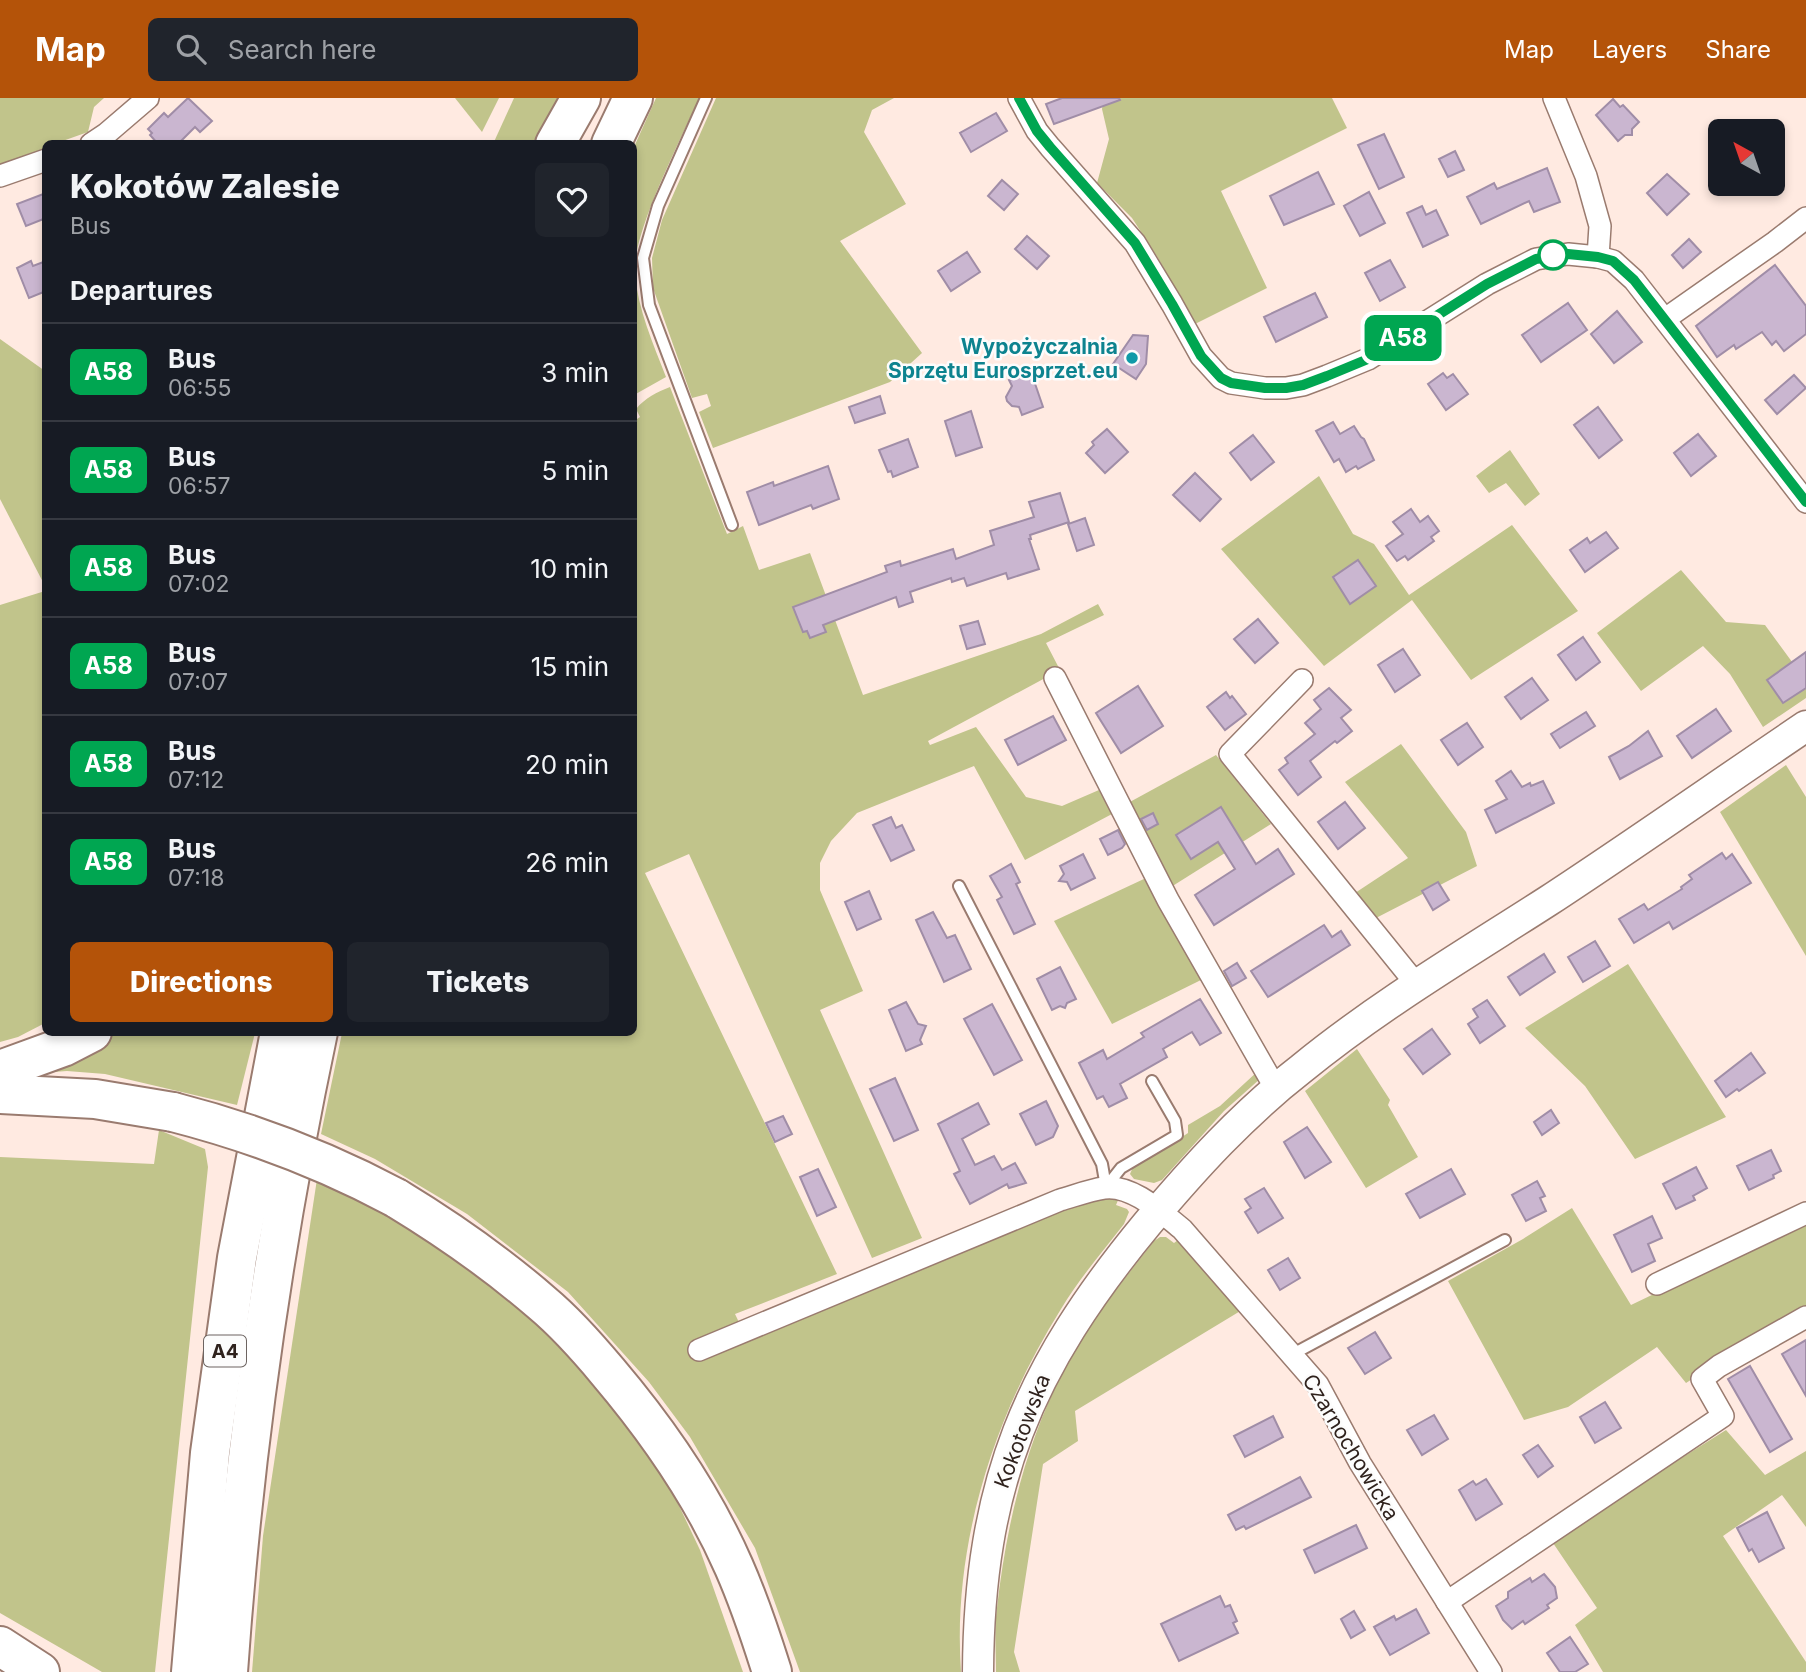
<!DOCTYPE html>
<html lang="en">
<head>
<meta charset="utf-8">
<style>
  body { margin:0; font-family:Inter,sans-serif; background:#20242c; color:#f1f3f6; height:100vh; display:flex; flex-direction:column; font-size:26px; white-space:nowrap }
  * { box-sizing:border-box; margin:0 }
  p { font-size:23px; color:#9ea1a6 }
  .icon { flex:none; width:38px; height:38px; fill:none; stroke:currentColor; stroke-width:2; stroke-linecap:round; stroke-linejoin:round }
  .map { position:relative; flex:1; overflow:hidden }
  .panel { position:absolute; left:42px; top:42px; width:595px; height:896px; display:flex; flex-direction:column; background:#171b24; border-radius:10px; box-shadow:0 4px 10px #0003 }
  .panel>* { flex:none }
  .badge { padding:0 14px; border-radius:10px; font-size:24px; line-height:46px }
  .needle { width:46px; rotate:320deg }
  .tools { position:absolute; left:1708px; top:21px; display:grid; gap:14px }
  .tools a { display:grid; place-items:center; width:77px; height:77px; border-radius:10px; background:#171b24; box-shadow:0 4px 10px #0003; font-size:35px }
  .map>.badge { position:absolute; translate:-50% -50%; box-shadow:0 0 0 4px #fff }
  h2 { padding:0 28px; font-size:26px; line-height:63px }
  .round { display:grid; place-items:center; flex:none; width:74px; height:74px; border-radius:10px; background:#20242c }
  .headline { display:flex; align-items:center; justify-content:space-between; height:119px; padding:0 28px }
  h1 { font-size:33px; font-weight:800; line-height:52px }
  .button { display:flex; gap:14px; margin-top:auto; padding:14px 28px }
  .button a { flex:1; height:80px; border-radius:10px; background:#b45309; color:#fff; font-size:28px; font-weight:800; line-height:80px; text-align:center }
  .button a+a { background:#20242c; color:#f1f3f6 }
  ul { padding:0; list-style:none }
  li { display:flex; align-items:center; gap:21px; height:98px; padding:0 28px; border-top:2px solid #363941 }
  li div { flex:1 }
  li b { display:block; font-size:26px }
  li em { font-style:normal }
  li .badge { min-width:77px; font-weight:700; text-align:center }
  header { display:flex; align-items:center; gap:42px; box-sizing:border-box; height:98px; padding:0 35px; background:#b45309; color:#fff }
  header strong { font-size:33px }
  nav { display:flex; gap:38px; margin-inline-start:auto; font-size:24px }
  .search { width:490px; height:63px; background:#20242c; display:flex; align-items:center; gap:18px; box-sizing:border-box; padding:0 24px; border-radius:10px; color:#9ea1a6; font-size:26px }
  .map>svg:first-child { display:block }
  .green { fill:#c1c48b }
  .building { fill:#cab6d0; stroke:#a08da7; stroke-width:2 }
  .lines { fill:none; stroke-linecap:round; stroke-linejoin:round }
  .lane-casing { stroke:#9a7b6f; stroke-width:14 }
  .street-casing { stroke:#9a7b6f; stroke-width:24 }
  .secondary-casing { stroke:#9a7b6f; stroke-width:33 }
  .highway-casing { stroke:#9a7b6f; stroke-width:42 }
  .lane { stroke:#fff; stroke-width:10 }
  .street { stroke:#fff; stroke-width:21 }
  .secondary { stroke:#fff; stroke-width:30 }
  .highway { stroke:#fff; stroke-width:38 }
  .highway-bridge-casing { stroke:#9a7b6f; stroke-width:42; stroke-linecap:butt }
  .highway-bridge { stroke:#fff; stroke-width:38 }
  .line-casing { stroke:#fff; stroke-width:16 }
  .line { stroke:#00a651; stroke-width:10 }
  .stop-dot { fill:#fff; stroke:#00a651; stroke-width:3.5 }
  .culture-dot { fill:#0f9aa8; stroke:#fcfcfc; stroke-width:2.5 }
  .labels { text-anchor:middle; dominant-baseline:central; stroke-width:5; stroke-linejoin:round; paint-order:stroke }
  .shield { fill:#fcfcfc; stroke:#6c6360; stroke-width:2 }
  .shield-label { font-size:19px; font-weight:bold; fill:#2f221d }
  .culture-label { font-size:21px; font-weight:bold; fill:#0d838f; stroke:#fcfcfc; text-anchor:end }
  .street-label { font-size:21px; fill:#2f221d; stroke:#fcfcfc }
</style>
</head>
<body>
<header>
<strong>Map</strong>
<div class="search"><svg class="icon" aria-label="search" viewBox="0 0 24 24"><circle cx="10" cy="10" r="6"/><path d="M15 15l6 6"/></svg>Search here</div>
<nav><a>Map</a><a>Layers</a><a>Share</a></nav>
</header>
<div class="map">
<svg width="1806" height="1574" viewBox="0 0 1806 1574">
  <rect width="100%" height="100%" fill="#ffeae1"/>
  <g class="green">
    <polygon points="0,0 104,0 94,9 88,34 57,45 46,46 45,50 0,69"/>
    <polygon points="455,0 499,0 482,34"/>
    <polygon points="514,0 559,0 539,45 493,46"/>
    <path d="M656,0H699C682,40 631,136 635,176C638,212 653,245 666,279L634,297V49Z"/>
    <polygon points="716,0 894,0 872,12 864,34 906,106 840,143 922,255 890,284 713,350 699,314 711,308 707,296 692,300 653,190 652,160 662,122"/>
    <polygon points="1104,0 1332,0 1347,30 1221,93 1267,190 1195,226 1158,160 1132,120 1097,85 1109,41 1102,11"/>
    <polygon points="0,241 45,273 45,488 0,401"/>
    <path d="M670,289L727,436L743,428L759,472L810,455L863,597L1041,536L1098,506L1104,517L1046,545L1060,572L928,643L930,647L976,629L1026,699L1062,708L1099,692L1112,716L1025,762L974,668L857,715L831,743L820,765V792L863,893L820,912L922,1140L872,1160L689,756L645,775L837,1176L735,1216L748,1243C816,1211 886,1187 955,1158C1000,1140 1072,1098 1119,1100L1116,1107L1127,1111L1129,1114L1124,1126C1103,1153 1079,1181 1061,1211C994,1318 952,1447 961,1574H800L755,1450L690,1339L649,1284L568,1194L467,1116L375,1061L321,1036L342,935L634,934V323L640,319L636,311C645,300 657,294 670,289Z"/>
    <polygon points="1510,352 1540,396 1525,408 1506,385 1489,395 1476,378"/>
    <polygon points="1319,378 1353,436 1374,446 1409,497 1512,427 1578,513 1471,582 1412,502 1324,568 1221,451"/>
    <polygon points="1681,472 1726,524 1765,527 1806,583 1806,600 1763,629 1730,576 1703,548 1641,593 1597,535"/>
    <polygon points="45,493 45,925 18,939 0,944 0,507"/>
    <polygon points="1401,646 1466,734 1477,768 1376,820 1355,795 1408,760 1345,684"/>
    <polygon points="1216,657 1271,726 1171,789 1128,705"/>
    <polygon points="1786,667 1806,699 1806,858 1720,714"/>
    <polygon points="1146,780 1203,881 1112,926 1054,823"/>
    <polygon points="1628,866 1726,1019 1635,1061 1585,988 1525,930"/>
    <polygon points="112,935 255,935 237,1007 105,976 67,973 13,977 70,958"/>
    <polygon points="1357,951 1390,1002 1388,1007 1418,1059 1366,1090 1305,993"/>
    <polygon points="1258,973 1261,980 1224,1013 1162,1082 1154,1085 1134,1081 1130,1076 1133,1069 1152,1059 1188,1035 1188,1027 1220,1008"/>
    <polygon points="159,1032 205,1051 208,1069 155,1574 102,1574 0,1515 0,1059 154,1066"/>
    <polygon points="317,1081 385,1113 520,1209 591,1271 665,1378 700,1452 743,1574 252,1574 263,1438"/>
    <polygon points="1572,1110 1631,1207 1806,1123 1806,1208 1686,1285 1657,1249 1568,1309 1524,1322 1448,1183 1523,1141"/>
    <path d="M1160,1139H1166L1174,1145L1178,1142L1242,1212L1075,1313L1078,1343L1043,1366L1014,1554L1020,1574H996C996,1553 994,1531 997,1510C1006,1429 1025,1347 1063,1274C1087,1227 1121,1185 1154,1143Z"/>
    <polygon points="1726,1332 1765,1377 1806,1353 1806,1429 1782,1397 1723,1438 1806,1564 1806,1574 1603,1574 1575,1527 1597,1510 1551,1442"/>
  </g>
  <g class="building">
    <polygon points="188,0 212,23 200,34 195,29 178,46 158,46 150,37 152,35 148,31 164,15 168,19"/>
    <polygon points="1062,0 1119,0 1120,2 1054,26 1046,6"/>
    <polygon points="1613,1 1620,9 1623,7 1639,24 1632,31 1632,37 1625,37 1618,43 1596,17"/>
    <polygon points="996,15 1007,33 971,54 960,35"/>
    <polygon points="1384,36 1404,79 1379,91 1358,47"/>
    <polygon points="1455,53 1464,72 1448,79 1439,61"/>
    <polygon points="1547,70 1560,104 1534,114 1529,103 1481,126 1467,99 1494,85 1497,91"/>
    <polygon points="1318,74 1334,106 1284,127 1270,98"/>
    <polygon points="1667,76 1689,96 1667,117 1647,95"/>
    <polygon points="1002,82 1018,96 1004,112 988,98"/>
    <polygon points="1369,94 1385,125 1360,138 1344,108"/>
    <polygon points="46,95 46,120 26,128 17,106"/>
    <polygon points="1422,108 1426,117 1436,112 1448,137 1423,149 1407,115"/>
    <polygon points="1027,138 1049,158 1037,171 1015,151"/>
    <polygon points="1689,141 1701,154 1683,170 1672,157"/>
    <polygon points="967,154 980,174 951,193 938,173"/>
    <polygon points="1390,162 1405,189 1380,203 1365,175"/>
    <polygon points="31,163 33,168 46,163 46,193 29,200 17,170"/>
    <polygon points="1775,167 1806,208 1806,236 1784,253 1776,243 1772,247 1762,234 1736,251 1734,247 1717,259 1696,228"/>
    <polygon points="1315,195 1327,219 1276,244 1264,219"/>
    <polygon points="1568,205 1587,232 1541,264 1522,237"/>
    <polygon points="1617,213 1642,244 1614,265 1591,236"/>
    <polygon points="1133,237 1148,238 1146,266 1136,281 1113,266"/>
    <polygon points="1031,274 1043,309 1022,317 1019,309 1012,308 1007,303 1006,299 1012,288 1009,282"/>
    <polygon points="1443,275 1447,280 1453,276 1468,296 1446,312 1428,286"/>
    <polygon points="1794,277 1806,290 1777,316 1765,302"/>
    <polygon points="880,298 885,315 855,325 849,309"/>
    <polygon points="1598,309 1622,342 1599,360 1574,327"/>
    <polygon points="971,313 982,349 956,358 945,323"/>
    <polygon points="1333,324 1340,336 1354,328 1361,339 1364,341 1374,362 1358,371 1356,368 1346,374 1339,361 1334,364 1316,333"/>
    <polygon points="1107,331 1128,354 1105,375 1086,355 1094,347 1092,344"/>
    <polygon points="1698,336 1716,358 1691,378 1674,355"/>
    <polygon points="1253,337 1274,364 1251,382 1230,355"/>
    <polygon points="908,341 918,369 893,379 891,373 888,374 879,352"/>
    <polygon points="828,368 839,401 813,411 811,407 759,427 747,394 773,384 774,388"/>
    <polygon points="1195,375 1221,401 1200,423 1173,397"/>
    <polygon points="1060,395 1069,424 1030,437 1031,441 1029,441 1039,471 1008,481 1006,475 967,488 964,480 952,484 951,480 910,494 913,504 899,509 896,499 823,527 826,534 810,540 807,533 803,534 793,509 887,474 885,468 900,463 901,468 953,451 956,461 994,447 990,433 1034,419 1029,404"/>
    <polygon points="1411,411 1420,424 1428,418 1439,433 1431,439 1434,443 1408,462 1405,458 1397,463 1386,448 1403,436 1393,424"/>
    <polygon points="1085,420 1094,447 1077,453 1068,426"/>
    <polygon points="1606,434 1618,450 1585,474 1570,452 1587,440 1590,445"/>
    <polygon points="1358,462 1376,488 1350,506 1333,479"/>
    <polygon points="1258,521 1278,545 1255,565 1234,541"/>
    <polygon points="978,523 985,546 967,551 960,528"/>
    <polygon points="1583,539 1600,564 1576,582 1558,557"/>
    <polygon points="1403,551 1420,577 1395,594 1378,567"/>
    <polygon points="1806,554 1806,590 1783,605 1767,582"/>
    <polygon points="1532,580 1548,602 1521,621 1505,599"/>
    <polygon points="1138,588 1163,628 1121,655 1096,615"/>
    <polygon points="1329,590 1351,612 1341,620 1352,633 1337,645 1335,643 1310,663 1321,679 1298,697 1279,672 1288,665 1285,660 1315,636 1305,625 1321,611 1314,602"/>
    <polygon points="1226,594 1230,600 1232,598 1246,616 1225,632 1207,609"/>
    <polygon points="1716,611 1731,633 1692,660 1677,638"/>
    <polygon points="1586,614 1595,628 1560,650 1551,636"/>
    <polygon points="1053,618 1066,642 1018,667 1005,642"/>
    <polygon points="1467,625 1483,649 1458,667 1441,642"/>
    <polygon points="1648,633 1662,658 1620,681 1609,659 1629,648"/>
    <polygon points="1511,673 1522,689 1530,685 1531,688 1543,683 1554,705 1496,735 1485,712 1507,701 1496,683"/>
    <polygon points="1345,704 1365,730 1338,751 1318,724"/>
    <polygon points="1221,709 1256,766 1278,751 1294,776 1214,827 1195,797 1235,771 1218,744 1191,761 1176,737"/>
    <polygon points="1153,715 1158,726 1147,732 1141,721"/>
    <polygon points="891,719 896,730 902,727 914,752 891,763 873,727"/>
    <polygon points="1118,732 1125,746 1122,750 1108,757 1100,741"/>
    <polygon points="1722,755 1726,761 1732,756 1751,785 1673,831 1669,824 1634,845 1619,821 1644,806 1648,812 1682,791 1681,789 1692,781 1689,777"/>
    <polygon points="1083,756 1095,780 1071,792 1067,784 1059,783 1064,776 1060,768"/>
    <polygon points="1011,766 1020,784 1016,786 1035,826 1014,836 997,802 1002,799 990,778"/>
    <polygon points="1438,784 1449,802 1433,812 1422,793"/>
    <polygon points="869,793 881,821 857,832 845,804"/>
    <polygon points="933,814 947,840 955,837 971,871 944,884 916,822"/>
    <polygon points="1324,827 1332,839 1341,833 1350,847 1268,899 1251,873"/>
    <polygon points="1595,843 1610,868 1583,884 1568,859"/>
    <polygon points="1544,856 1555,874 1520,897 1508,879"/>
    <polygon points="1237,865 1246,880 1232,888 1224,873"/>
    <polygon points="1060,869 1076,901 1067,905 1065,910 1060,908 1052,912 1037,881"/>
    <polygon points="1200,901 1221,935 1200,947 1192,934 1163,951 1167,959 1120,986 1127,1000 1109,1009 1103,998 1097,1001 1079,965 1103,952 1107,961 1144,939 1141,935"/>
    <polygon points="1487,902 1505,928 1480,945 1468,926 1478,919 1473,911"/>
    <polygon points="906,904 918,926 926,928 920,942 922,946 906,953 889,912"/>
    <polygon points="992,906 1022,962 994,977 964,921"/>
    <polygon points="1432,931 1450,956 1423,976 1404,951"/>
    <polygon points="1751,955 1765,975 1739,993 1737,991 1726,999 1715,983"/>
    <polygon points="895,980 918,1032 894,1043 870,991"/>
    <polygon points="1046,1003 1058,1028 1053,1039 1036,1047 1020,1016"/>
    <polygon points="978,1005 989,1026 962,1041 975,1067 994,1058 1002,1072 1015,1065 1026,1085 1009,1090 1007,1086 970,1106 954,1076 960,1073 938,1026"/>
    <polygon points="1551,1012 1559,1025 1542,1037 1534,1024"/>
    <polygon points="783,1018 792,1036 775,1044 766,1025"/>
    <polygon points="1307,1029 1331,1064 1305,1080 1284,1044"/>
    <polygon points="1771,1052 1781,1073 1773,1077 1774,1080 1749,1092 1737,1068"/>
    <polygon points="1696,1069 1707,1090 1693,1098 1695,1102 1676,1111 1663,1086"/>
    <polygon points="818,1071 836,1109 817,1118 800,1079"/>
    <polygon points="1451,1071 1465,1096 1420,1120 1406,1096"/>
    <polygon points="1537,1083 1545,1098 1540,1100 1546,1113 1526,1123 1512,1097"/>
    <polygon points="1264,1090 1283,1120 1258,1135 1245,1114 1251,1110 1245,1101"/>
    <polygon points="1652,1118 1662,1140 1648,1146 1655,1163 1632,1174 1614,1137"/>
    <polygon points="1288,1160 1300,1180 1280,1192 1268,1172"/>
    <polygon points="1375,1234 1391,1260 1365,1276 1348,1250"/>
    <polygon points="1806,1242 1806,1298 1782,1256"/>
    <polygon points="1750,1268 1792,1341 1770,1354 1728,1281"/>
    <polygon points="1605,1304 1621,1330 1595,1345 1580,1319"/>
    <polygon points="1434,1317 1448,1341 1422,1357 1407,1332"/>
    <polygon points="1273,1318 1283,1339 1245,1359 1234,1338"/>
    <polygon points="1538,1347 1553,1368 1538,1379 1523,1357"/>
    <polygon points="1300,1379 1311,1399 1246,1431 1244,1428 1236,1432 1228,1417"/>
    <polygon points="1486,1381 1502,1406 1476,1422 1459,1392 1473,1383 1476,1387"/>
    <polygon points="1767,1414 1784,1450 1759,1464 1752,1451 1749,1453 1737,1430"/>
    <polygon points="1356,1427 1367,1450 1315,1475 1304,1452"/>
    <polygon points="1544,1476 1555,1489 1557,1500 1547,1507 1549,1510 1525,1526 1523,1523 1512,1531 1503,1522 1496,1508 1508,1500 1508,1494 1530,1480 1532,1484"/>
    <polygon points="1220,1498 1225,1509 1230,1507 1237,1523 1233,1525 1238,1535 1179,1563 1161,1526"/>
    <polygon points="1416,1511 1429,1535 1390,1557 1374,1529 1394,1518 1396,1522"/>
    <polygon points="1354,1513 1365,1532 1351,1540 1341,1521"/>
    <polygon points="1570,1539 1588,1566 1575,1574 1560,1574 1547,1555"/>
  </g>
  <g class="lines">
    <defs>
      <g id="lane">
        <polyline points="706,0 658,108 643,160 649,207 732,427"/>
        <polyline points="959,788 1102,1066 1106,1089"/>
        <polyline points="1106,1089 1121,1070 1177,1037 1175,1023 1152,983"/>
        <polyline points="1293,1256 1505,1142"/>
      </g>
      <g id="street">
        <polyline points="1019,0 1037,33 1050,49 1135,145 1172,206 1201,258 1221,280 1231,285 1265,290 1286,290 1303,287 1327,278 1368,261 1487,186 1536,161 1568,156 1598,159 1613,163 1634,182 1806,404"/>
        <polyline points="1554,0 1586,78 1600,128 1598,159"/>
        <polyline points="91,46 106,36 148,0"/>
        <polyline points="0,78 46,62"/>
        <polyline points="1665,221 1775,144 1806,120"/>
        <polyline points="1055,580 1168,802 1276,991"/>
        <polyline points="1302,582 1230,656 1417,887"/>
        <polyline points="1657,1186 1806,1115"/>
        <path d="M699,1252L1060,1102C1074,1098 1090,1092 1104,1090C1132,1086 1162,1115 1182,1131L1318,1287L1360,1365L1491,1574"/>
        <polyline points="1447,1504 1723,1318 1702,1281 1719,1268 1806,1219"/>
      </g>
      <path id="secondary" d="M978,1574C979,1386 1028,1270 1147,1126C1194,1070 1243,1016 1301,971C1378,908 1464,857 1548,803C1635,746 1720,686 1806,628"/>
      <g id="highway">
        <polyline points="555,46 581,0"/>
        <polyline points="611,46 633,0"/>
        <polyline points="0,972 63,949 92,934"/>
        <polyline points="0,996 95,1001 173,1014"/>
        <path d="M396,1100C447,1131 496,1165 542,1205C566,1225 588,1250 608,1274C658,1333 703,1398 734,1469C749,1503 761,1539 772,1574"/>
        <polyline points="0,1548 40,1574"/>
        <polyline points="191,1574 210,1355 237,1160 280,934"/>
        <path d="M228,1574C243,1359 273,1146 318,934"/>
      </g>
    </defs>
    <use href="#lane" class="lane-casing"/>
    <use href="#street" class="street-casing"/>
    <use href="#secondary" class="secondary-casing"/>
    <use href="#highway" class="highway-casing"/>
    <use href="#lane" class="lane"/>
    <use href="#street" class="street"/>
    <use href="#secondary" class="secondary"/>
    <use href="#highway" class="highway"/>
    <defs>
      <path id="highway-bridge" d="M173,1014C251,1034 325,1062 396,1100"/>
    </defs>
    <use href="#highway-bridge" class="highway-bridge-casing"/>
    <use href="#highway-bridge" class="highway-bridge"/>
  </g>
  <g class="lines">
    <defs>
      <polyline id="line" points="1019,0 1037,33 1050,49 1135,145 1172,206 1201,258 1221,280 1231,285 1265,290 1286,290 1303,287 1327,278 1368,261 1487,186 1536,161 1568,156 1598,159 1613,163 1634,182 1806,404"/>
    </defs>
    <use href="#line" class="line-casing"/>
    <use href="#line" class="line"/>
  </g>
  <circle class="stop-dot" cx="1553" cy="157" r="14"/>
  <circle class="culture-dot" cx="1132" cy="260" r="7"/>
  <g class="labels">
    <rect class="shield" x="204" y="1237.5" width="42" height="31" rx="5"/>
    <g class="shield-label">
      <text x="225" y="1253">A4</text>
    </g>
    <g class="culture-label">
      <text x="1118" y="248">Wypożyczalnia<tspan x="1118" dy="24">Sprzętu Eurosprzet.eu</tspan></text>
    </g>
    <g class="street-label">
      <text transform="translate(1022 1333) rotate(-69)">Kokotowska</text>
      <text transform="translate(1351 1349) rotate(59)">Czarnochowicka</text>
    </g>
  </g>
</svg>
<div class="tools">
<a><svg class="needle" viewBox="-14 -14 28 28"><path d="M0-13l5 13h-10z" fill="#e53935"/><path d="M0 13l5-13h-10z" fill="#9ea1a6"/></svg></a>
</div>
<b class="badge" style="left:1403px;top:240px;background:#00a651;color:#fff">A58</b>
<section class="panel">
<div class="headline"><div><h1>Kokotów Zalesie</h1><p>Bus</p></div><a class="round"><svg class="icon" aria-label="heart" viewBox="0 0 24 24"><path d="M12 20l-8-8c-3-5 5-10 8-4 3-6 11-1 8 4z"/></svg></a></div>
<h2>Departures</h2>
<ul>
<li><span class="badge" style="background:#00a651;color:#fff">A58</span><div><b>Bus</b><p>06:55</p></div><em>3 min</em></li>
<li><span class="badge" style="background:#00a651;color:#fff">A58</span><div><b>Bus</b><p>06:57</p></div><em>5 min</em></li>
<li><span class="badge" style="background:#00a651;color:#fff">A58</span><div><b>Bus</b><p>07:02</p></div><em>10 min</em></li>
<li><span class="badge" style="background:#00a651;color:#fff">A58</span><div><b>Bus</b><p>07:07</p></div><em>15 min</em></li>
<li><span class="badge" style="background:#00a651;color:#fff">A58</span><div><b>Bus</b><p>07:12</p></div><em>20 min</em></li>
<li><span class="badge" style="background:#00a651;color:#fff">A58</span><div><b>Bus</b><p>07:18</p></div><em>26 min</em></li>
</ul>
<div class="button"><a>Directions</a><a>Tickets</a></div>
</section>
</div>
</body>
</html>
